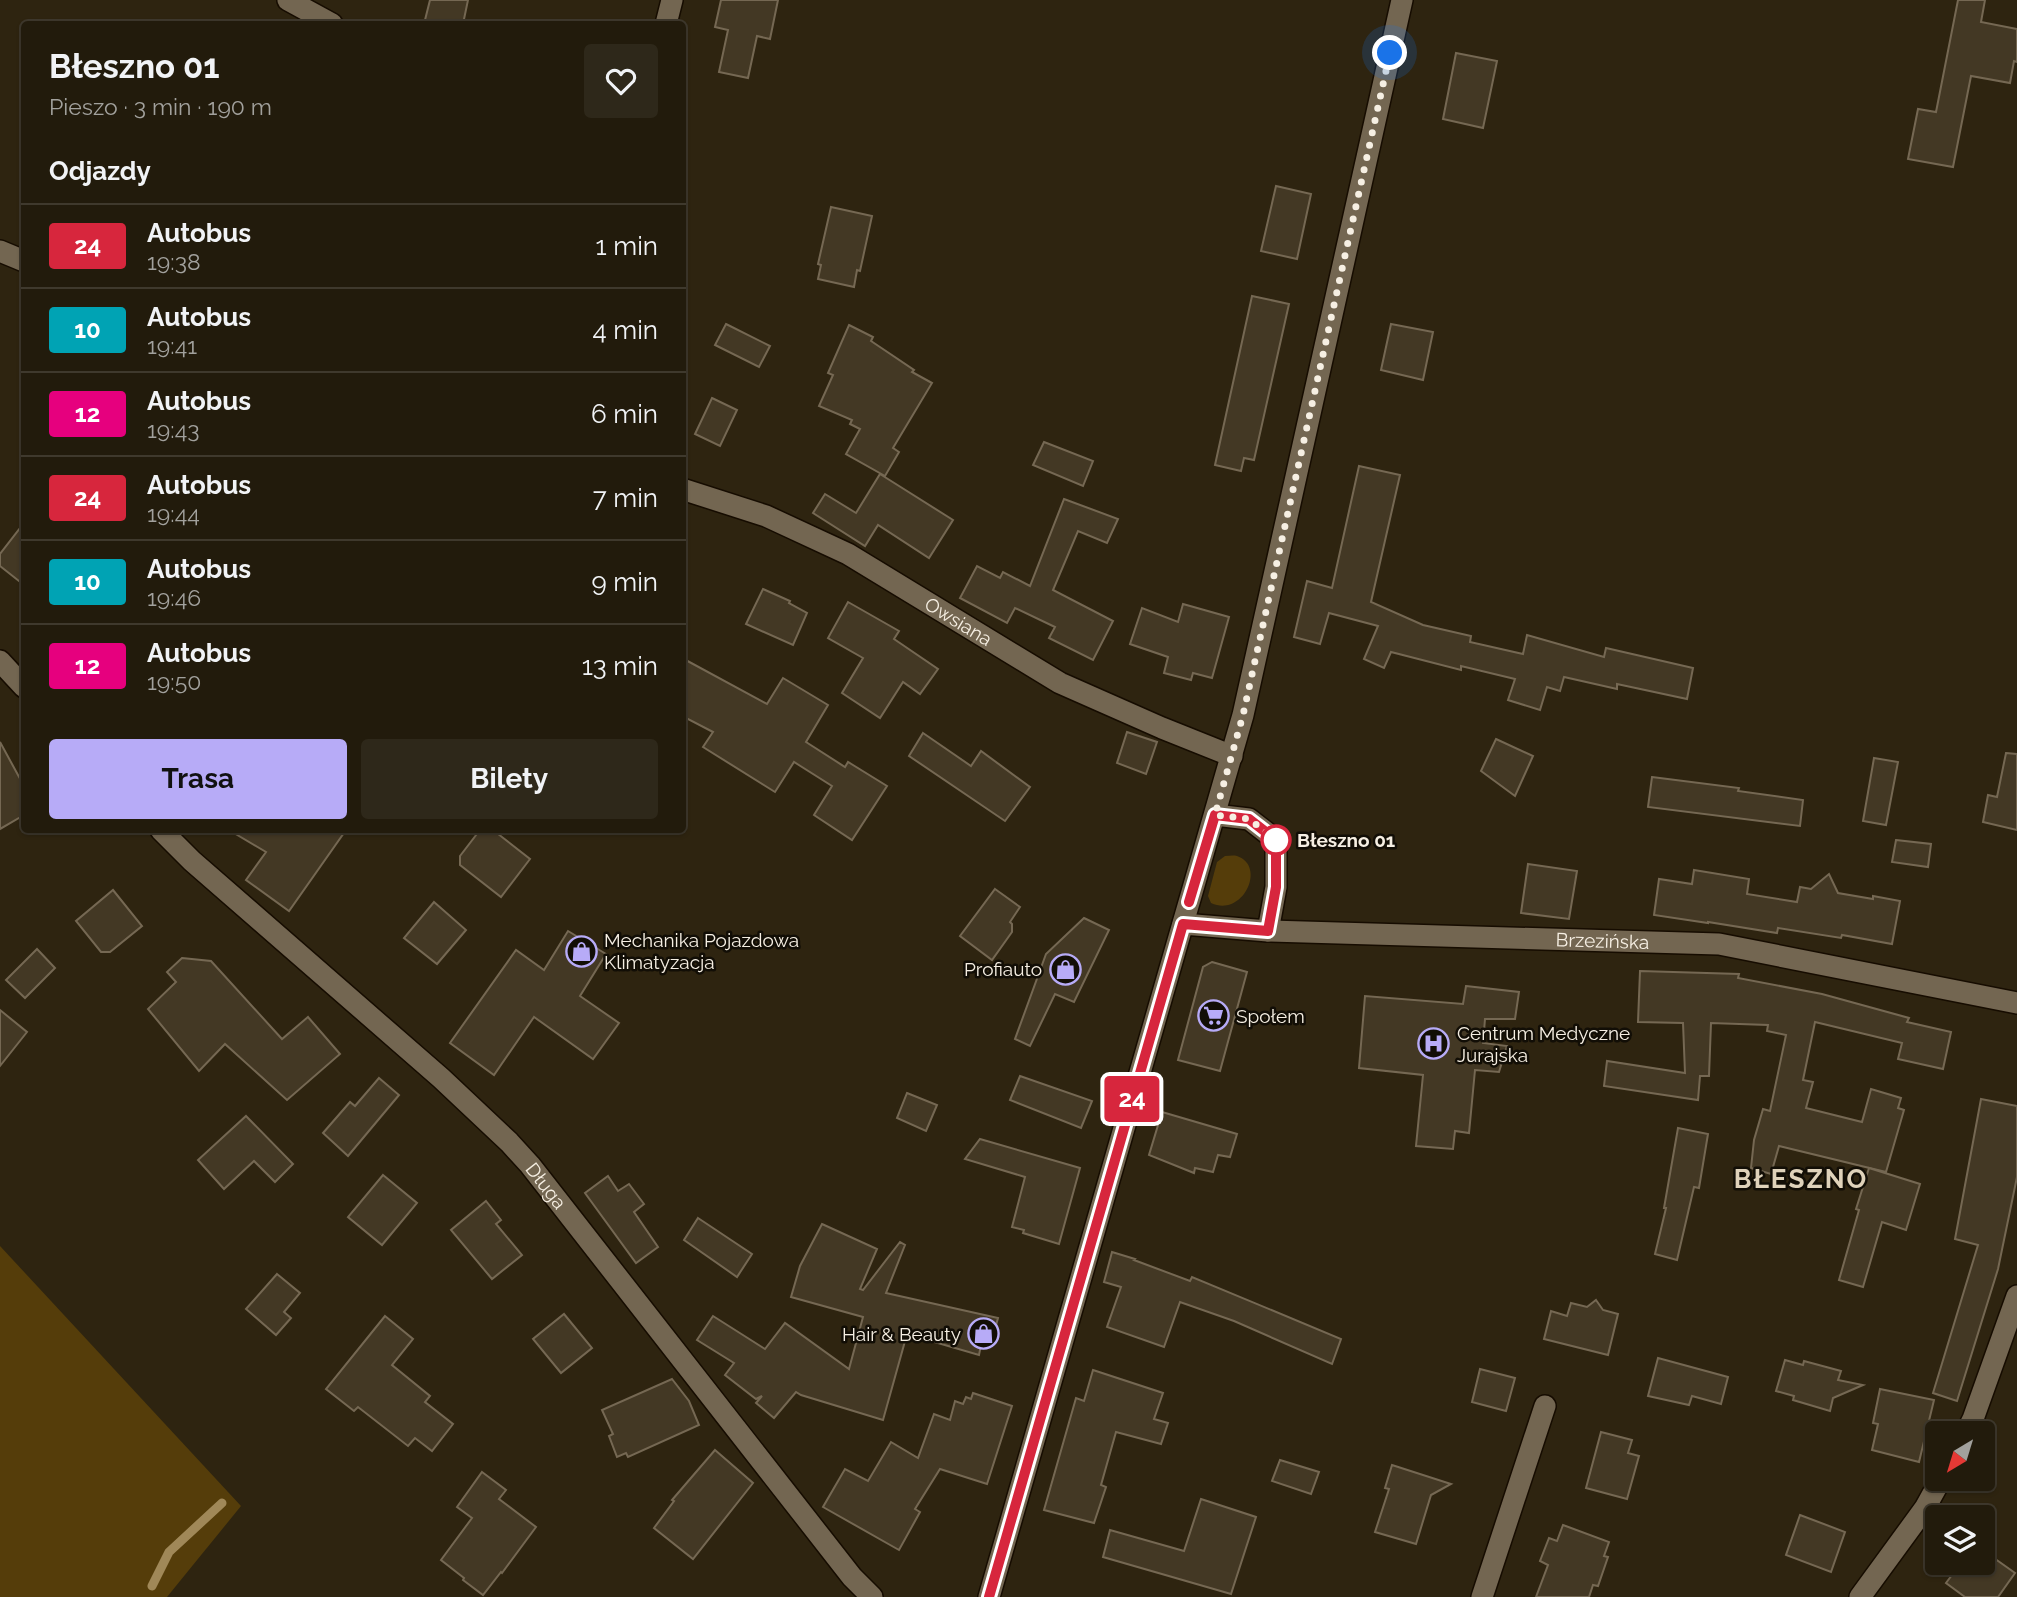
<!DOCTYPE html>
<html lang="pl">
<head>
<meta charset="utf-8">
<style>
  body { margin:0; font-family:Raleway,sans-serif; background:#2e281a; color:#f1f3f6; height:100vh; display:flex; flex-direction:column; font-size:26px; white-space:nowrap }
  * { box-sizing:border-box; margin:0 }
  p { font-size:23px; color:#a2a19d }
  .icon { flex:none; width:38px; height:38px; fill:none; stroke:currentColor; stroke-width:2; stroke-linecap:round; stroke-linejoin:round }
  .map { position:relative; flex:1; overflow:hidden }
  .panel { position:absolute; left:21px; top:21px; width:665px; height:812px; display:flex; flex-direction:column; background:#221b0c; border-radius:7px; box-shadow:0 2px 5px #0004,0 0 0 2px #3f392d }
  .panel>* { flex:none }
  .badge { padding:0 14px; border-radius:5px; font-size:24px; line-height:46px }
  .needle { width:46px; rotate:218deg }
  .fabs { position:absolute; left:1925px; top:1421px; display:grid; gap:14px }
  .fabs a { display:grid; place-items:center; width:70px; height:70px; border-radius:7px; background:#221b0c; box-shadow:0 2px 5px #0004,0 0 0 2px #3f392d; font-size:35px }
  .you { position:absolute; width:35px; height:35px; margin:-18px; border:5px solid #fff; border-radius:50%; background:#1a73e8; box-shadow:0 0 0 10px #1a73e833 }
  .map>.badge { position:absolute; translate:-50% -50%; box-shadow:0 0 0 4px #fff }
  h2 { padding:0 28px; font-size:26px; line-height:63px }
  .round { display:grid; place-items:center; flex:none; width:74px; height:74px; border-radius:7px; background:#2e281a }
  .overview { display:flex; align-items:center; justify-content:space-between; height:119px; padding:0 28px }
  h1 { font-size:33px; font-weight:700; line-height:52px }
  .button { display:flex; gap:14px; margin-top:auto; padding:14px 28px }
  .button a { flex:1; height:80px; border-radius:7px; background:#b7abf7; color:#111; font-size:28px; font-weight:700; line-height:80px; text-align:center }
  .button a+a { background:#2e281a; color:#f1f3f6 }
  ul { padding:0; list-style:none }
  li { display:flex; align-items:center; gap:21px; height:84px; padding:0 28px; border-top:2px solid #3f392d }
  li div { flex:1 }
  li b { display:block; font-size:26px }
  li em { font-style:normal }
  li .badge { min-width:77px; font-weight:700; text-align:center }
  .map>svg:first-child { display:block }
  .green { fill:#553d0a }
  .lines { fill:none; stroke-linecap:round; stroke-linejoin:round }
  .stream { stroke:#a08858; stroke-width:9 }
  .building { fill:#433824; stroke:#756853; stroke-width:2 }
  .minor-casing { stroke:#160c00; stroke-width:24 }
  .minor { stroke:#736651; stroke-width:21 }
  .line-casing { stroke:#fff; stroke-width:16 }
  .line { stroke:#d7263d; stroke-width:10 }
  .walk { stroke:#f6efe3; stroke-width:7; stroke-dasharray:0 12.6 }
  .stop-dot { fill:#fff; stroke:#d7263d; stroke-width:3.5 }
  .labels { text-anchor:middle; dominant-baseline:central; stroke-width:5; stroke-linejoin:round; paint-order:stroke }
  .street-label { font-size:19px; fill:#f6efe3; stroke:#120e06 }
  .stop-label { font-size:19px; font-weight:bold; fill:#f6efe3; stroke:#120e06; text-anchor:start }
  .poi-label { font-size:19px; fill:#f6efe3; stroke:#120e06; text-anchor:start }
  .district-label { font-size:26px; font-weight:bold; letter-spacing:2px; fill:#dfd2ba; stroke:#120e06 }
</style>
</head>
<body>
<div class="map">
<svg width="2017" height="1597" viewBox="0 0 2017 1597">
  <rect width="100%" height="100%" fill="#2e2410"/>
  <g class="green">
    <path d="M1225,856C1229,856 1233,855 1237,856C1267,866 1243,918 1211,903L1208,896L1217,862Z"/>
    <polygon points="0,1246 241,1506 167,1597 0,1597"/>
  </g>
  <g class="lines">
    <polyline class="stream" points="152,1586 169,1552 222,1503"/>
  </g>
  <g class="building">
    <polygon points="430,0 468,0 463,24 424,24"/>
    <polygon points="721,0 778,0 770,39 757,36 748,78 719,72 728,30 715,27"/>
    <polygon points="1958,0 1985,0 1981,22 2017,29 2017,62 2014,61 2010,83 1971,76 1953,167 1908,159 1918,109 1936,112"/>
    <polygon points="1456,53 1497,61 1483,128 1443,119"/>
    <polygon points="1276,186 1311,194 1297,259 1261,251"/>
    <polygon points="831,207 872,216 860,271 857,270 854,287 818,279 821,265 818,264"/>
    <polygon points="1252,296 1289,304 1254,460 1244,458 1241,471 1215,465"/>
    <polygon points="726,324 770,346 759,367 715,345"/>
    <polygon points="1391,324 1433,332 1423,380 1381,370"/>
    <polygon points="849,325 873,337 871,341 914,370 912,372 932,383 893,448 899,452 885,476 846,454 860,429 850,424 852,420 819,406 833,375 828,373"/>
    <polygon points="712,398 737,410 720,446 695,434"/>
    <polygon points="1044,442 1093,461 1083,486 1033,465"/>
    <polygon points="1359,466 1400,475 1371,602 1423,625 1471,636 1470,642 1523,654 1527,635 1604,657 1606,648 1693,668 1687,699 1617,684 1617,689 1564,677 1560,691 1547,687 1540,710 1508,700 1515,679 1461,666 1461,670 1391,652 1384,668 1364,659 1378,626 1329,613 1320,644 1294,637 1307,581 1332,588"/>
    <polygon points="880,474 953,520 929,558 878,525 865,546 813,513 825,494 856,513"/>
    <polygon points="1064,499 1118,519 1107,543 1078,531 1053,590 1113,621 1093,660 1049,638 1055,627 1015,608 1007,623 960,598 977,566 1000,578 1003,572 1030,586"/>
    <polygon points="24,523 24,585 0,566 0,554"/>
    <polygon points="763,589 790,601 789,603 807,613 793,645 746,624"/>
    <polygon points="848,602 899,631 894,639 938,669 920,694 903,682 880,718 842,693 863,658 828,638"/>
    <polygon points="1183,604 1229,617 1212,678 1193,673 1191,680 1164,673 1168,657 1130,644 1142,608 1178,622"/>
    <polygon points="682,658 767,704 783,678 828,705 806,742 845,767 848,762 887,786 852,840 814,815 832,786 794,762 775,792 703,747 713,732 682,716"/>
    <polygon points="1127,732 1157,742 1146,774 1117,763"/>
    <polygon points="923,733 971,766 981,751 1030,787 1005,821 909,756"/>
    <polygon points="1496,739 1533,756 1515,796 1481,771"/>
    <polygon points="0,742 24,786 24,815 0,829"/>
    <polygon points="2006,753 2017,754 2017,830 1983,822 1988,795 1997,797"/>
    <polygon points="1874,758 1898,762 1886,825 1863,821"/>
    <polygon points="1652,777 1739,788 1738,791 1803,800 1800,826 1648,807"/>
    <polygon points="229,830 346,830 289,911 246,880 266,852"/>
    <polygon points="480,830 493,830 530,859 501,897 460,865 460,856"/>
    <polygon points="1896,840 1931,844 1928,867 1892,862"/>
    <polygon points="1528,864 1577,871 1569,919 1521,913"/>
    <polygon points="1694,870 1749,879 1747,894 1797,902 1800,887 1811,889 1829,874 1838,893 1873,899 1873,896 1900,901 1892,944 1842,935 1841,938 1778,928 1777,933 1708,922 1708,923 1654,915 1659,879 1692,884"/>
    <polygon points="995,889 1020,907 1010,922 1012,924 1012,932 992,960 960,936"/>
    <polygon points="113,890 142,926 110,952 101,952 76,921"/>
    <polygon points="434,902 466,930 437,964 404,938"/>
    <polygon points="1084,918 1109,930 1074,1002 1055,994 1030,1046 1015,1039 1046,954"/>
    <polygon points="568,931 606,954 580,996 619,1023 593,1059 534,1017 494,1075 450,1043 516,950 544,970"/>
    <polygon points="37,949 55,968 25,998 6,980"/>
    <polygon points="182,958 211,961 282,1039 308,1017 340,1054 287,1100 225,1044 199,1071 148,1009 176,982 167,972"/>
    <polygon points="1212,962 1247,972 1220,1071 1178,1060 1203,967"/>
    <polygon points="1640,971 1739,974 1738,978 1822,994 1909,1018 1907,1022 1951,1032 1943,1069 1898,1059 1902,1043 1815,1022 1803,1080 1813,1082 1806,1108 1862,1122 1871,1089 1901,1098 1898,1108 1904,1110 1886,1172 1779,1146 1771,1174 1751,1168 1754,1140 1763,1109 1770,1111 1786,1035 1767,1031 1768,1025 1711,1023 1709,1076 1700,1076 1698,1100 1604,1086 1607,1061 1685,1073 1683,1023 1638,1022"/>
    <polygon points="1466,986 1519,992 1515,1019 1485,1019 1483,1043 1507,1046 1499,1072 1475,1070 1469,1133 1455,1131 1453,1149 1416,1146 1423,1075 1359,1068 1365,996 1463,1004"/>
    <polygon points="0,1010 27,1032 0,1066"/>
    <polygon points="1020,1076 1092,1101 1081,1128 1010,1100"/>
    <polygon points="379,1078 399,1095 348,1156 323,1133 350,1102 355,1106"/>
    <polygon points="907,1093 937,1105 926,1131 897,1118"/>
    <polygon points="1981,1099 2017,1106 2017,1177 1998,1269 1957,1401 1933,1393 1978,1245 1955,1239"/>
    <polygon points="1162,1112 1237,1134 1230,1157 1218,1155 1213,1172 1195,1168 1194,1173 1149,1155"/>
    <polygon points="246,1116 293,1164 275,1182 254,1161 224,1189 198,1160"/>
    <polygon points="1678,1128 1708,1134 1699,1188 1694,1187 1677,1260 1655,1254 1666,1208 1664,1208"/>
    <polygon points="980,1139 1080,1168 1059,1244 1023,1233 1024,1230 1012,1227 1025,1177 965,1159"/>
    <polygon points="1869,1168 1920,1184 1906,1230 1882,1222 1863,1287 1839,1280 1859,1210 1856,1209"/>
    <polygon points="383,1175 417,1203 382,1245 348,1217"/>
    <polygon points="608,1176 618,1191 629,1184 644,1204 634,1212 658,1247 636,1263 585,1193"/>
    <polygon points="486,1201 501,1220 496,1224 522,1255 492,1279 451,1230"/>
    <polygon points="698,1218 752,1254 737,1277 684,1240"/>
    <polygon points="822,1224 877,1249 860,1289 863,1290 900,1242 905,1245 886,1293 998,1318 990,1347 981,1345 979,1355 907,1334 883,1420 801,1395 796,1392 774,1418 756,1403 762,1396 756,1399 725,1375 734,1363 697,1340 713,1316 765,1349 785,1323 849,1369 863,1317 791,1297 800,1266"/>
    <polygon points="1112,1252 1135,1259 1134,1260 1190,1281 1192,1277 1341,1339 1332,1364 1234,1321 1180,1302 1164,1347 1107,1327 1121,1287 1104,1282"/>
    <polygon points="277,1274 300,1293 284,1312 291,1318 276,1335 246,1309"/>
    <polygon points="1596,1300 1603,1310 1618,1314 1608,1355 1544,1339 1551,1311 1567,1316 1571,1303 1587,1307"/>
    <polygon points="564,1314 592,1348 561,1373 533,1339"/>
    <polygon points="385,1316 413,1339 392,1365 430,1396 425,1402 453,1424 432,1451 415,1438 408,1446 358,1407 354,1411 326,1389"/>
    <polygon points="1658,1358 1728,1377 1721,1404 1692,1396 1689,1405 1648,1396"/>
    <polygon points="1785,1360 1803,1365 1804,1361 1841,1371 1838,1380 1863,1385 1833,1398 1830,1411 1793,1400 1794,1396 1776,1391"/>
    <polygon points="1480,1369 1515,1378 1506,1411 1472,1402"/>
    <polygon points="1093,1370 1163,1393 1154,1419 1168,1423 1161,1444 1116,1432 1101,1485 1106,1487 1094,1523 1044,1510 1076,1398 1084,1401"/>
    <polygon points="672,1379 689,1401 699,1425 628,1457 626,1453 617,1457 609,1436 613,1434 602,1410"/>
    <polygon points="1880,1389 1934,1400 1919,1462 1872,1450 1878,1424 1873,1423"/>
    <polygon points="973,1393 1012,1406 987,1484 940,1469 915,1509 920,1512 899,1550 823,1507 845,1469 868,1481 891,1442 918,1458 934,1414 950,1420 955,1401 963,1404 966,1397 971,1399"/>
    <polygon points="1601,1432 1632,1440 1628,1453 1639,1456 1627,1499 1586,1488"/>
    <polygon points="715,1450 753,1483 693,1559 654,1528 674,1501 672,1500"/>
    <polygon points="1280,1460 1319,1472 1311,1494 1272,1481"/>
    <polygon points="1392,1465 1451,1484 1431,1495 1416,1544 1375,1532 1389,1489 1385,1488"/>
    <polygon points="482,1472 506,1490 499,1499 536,1527 502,1573 501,1572 483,1595 463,1580 464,1578 441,1560 472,1518 457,1507"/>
    <polygon points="1201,1499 1256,1517 1231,1594 1103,1557 1110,1530 1184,1551"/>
    <polygon points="1800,1515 1845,1532 1831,1572 1786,1555"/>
    <polygon points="1563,1525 1609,1542 1604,1556 1608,1557 1598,1586 1593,1585 1589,1597 1536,1597 1548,1565 1540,1561 1549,1538 1557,1541"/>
    <polygon points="1984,1551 2015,1573 1998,1597 1965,1597 1946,1583 1961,1563 1983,1563"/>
  </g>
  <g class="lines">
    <defs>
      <g id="minor">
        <polyline points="288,0 332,24"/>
        <polyline points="666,24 672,0"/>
        <polyline points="0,251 24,261"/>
        <path id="s1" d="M682,489L766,516L848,554L1060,683L1162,728L1232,756"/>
        <polyline points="0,661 24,687"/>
        <polyline points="1215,815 1249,819 1276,840 1276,887 1268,931"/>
        <path id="s2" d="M161,830L192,861L441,1078L509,1142L530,1165L852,1577L872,1597"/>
        <path id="s3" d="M1183,924L1268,931L1719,944L2017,1003"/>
        <polyline points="1966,1433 1973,1419 2017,1296"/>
        <polyline points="989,1597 1243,715 1402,0"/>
        <polyline points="1482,1597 1545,1406"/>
        <polyline points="1860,1597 1925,1508 1941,1479"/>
      </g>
    </defs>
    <use href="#minor" class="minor-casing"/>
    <use href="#minor" class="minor"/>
  </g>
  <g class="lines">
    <defs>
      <polyline id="line" points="989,1597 1183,924 1268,931 1276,887 1276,840 1249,819 1215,815 1189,902"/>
    </defs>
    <use href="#line" class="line-casing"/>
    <use href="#line" class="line"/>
    <polyline class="walk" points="1276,840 1249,819 1215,815 1243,715 1390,53"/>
  </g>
  <defs>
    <symbol id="shop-ring" viewBox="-11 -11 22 22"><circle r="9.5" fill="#120e06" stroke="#b7abf7" stroke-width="1.5"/><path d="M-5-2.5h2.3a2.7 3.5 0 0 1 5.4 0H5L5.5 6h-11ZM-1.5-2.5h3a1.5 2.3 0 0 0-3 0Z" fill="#b7abf7"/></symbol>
    <symbol id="supermarket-ring" viewBox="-11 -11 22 22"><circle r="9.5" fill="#120e06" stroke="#b7abf7" stroke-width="1.5"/><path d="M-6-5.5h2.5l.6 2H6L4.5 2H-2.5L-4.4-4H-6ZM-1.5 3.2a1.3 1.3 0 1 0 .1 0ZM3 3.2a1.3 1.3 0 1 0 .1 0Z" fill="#b7abf7"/></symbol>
    <symbol id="hospital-ring" viewBox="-11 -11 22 22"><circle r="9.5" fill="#120e06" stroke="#b7abf7" stroke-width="1.5"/><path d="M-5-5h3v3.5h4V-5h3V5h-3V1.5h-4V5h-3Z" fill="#b7abf7"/></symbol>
  </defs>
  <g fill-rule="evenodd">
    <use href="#shop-ring" x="564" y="934" width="35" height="35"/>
    <use href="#shop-ring" x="1048" y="952" width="35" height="35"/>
    <use href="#supermarket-ring" x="1196" y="998" width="35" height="35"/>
    <use href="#hospital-ring" x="1416" y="1026" width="35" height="35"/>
    <use href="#shop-ring" x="966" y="1316" width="35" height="35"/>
  </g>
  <circle class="stop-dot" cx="1276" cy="840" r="14"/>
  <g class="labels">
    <g class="street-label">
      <text stroke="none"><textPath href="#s1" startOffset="308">Owsiana</textPath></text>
      <text stroke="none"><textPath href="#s3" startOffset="420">Brzezińska</textPath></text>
      <text stroke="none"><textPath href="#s2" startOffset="525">Długa</textPath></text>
    </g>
    <g class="stop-label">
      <text x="1297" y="840">Błeszno 01</text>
    </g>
    <g class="poi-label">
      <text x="604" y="940">Mechanika Pojazdowa<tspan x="604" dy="22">Klimatyzacja</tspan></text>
      <text x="1042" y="969" text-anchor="end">Profiauto</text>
      <text x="1236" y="1016">Społem</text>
      <text x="1457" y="1033">Centrum Medyczne<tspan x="1457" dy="22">Jurajska</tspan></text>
      <text x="961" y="1334" text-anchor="end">Hair &amp; Beauty</text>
    </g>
    <g class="district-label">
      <text x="1801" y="1179">BŁESZNO</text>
    </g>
  </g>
</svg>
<div class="fabs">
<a><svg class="needle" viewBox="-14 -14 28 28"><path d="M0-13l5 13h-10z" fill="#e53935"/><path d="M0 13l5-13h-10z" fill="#a2a19d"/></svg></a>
<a><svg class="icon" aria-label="layers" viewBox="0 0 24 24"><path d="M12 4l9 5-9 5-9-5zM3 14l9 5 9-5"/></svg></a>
</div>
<div class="you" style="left:1390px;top:53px"></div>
<b class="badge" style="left:1132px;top:1099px;background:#d7263d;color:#fff">24</b>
<section class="panel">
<div class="overview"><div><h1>Błeszno 01</h1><p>Pieszo · 3 min · 190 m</p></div><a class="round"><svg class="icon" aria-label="heart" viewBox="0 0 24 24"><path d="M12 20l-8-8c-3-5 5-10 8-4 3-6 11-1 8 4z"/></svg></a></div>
<h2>Odjazdy</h2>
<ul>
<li><span class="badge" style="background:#d7263d;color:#fff">24</span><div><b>Autobus</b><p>19:38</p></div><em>1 min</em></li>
<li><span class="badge" style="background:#00a3b4;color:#fff">10</span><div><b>Autobus</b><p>19:41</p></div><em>4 min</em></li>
<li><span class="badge" style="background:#e6007e;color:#fff">12</span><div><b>Autobus</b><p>19:43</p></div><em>6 min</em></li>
<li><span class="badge" style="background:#d7263d;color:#fff">24</span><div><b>Autobus</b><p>19:44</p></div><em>7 min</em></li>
<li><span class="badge" style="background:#00a3b4;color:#fff">10</span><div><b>Autobus</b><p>19:46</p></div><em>9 min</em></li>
<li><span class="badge" style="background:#e6007e;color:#fff">12</span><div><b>Autobus</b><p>19:50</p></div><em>13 min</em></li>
</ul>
<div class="button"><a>Trasa</a><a>Bilety</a></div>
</section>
</div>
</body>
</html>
